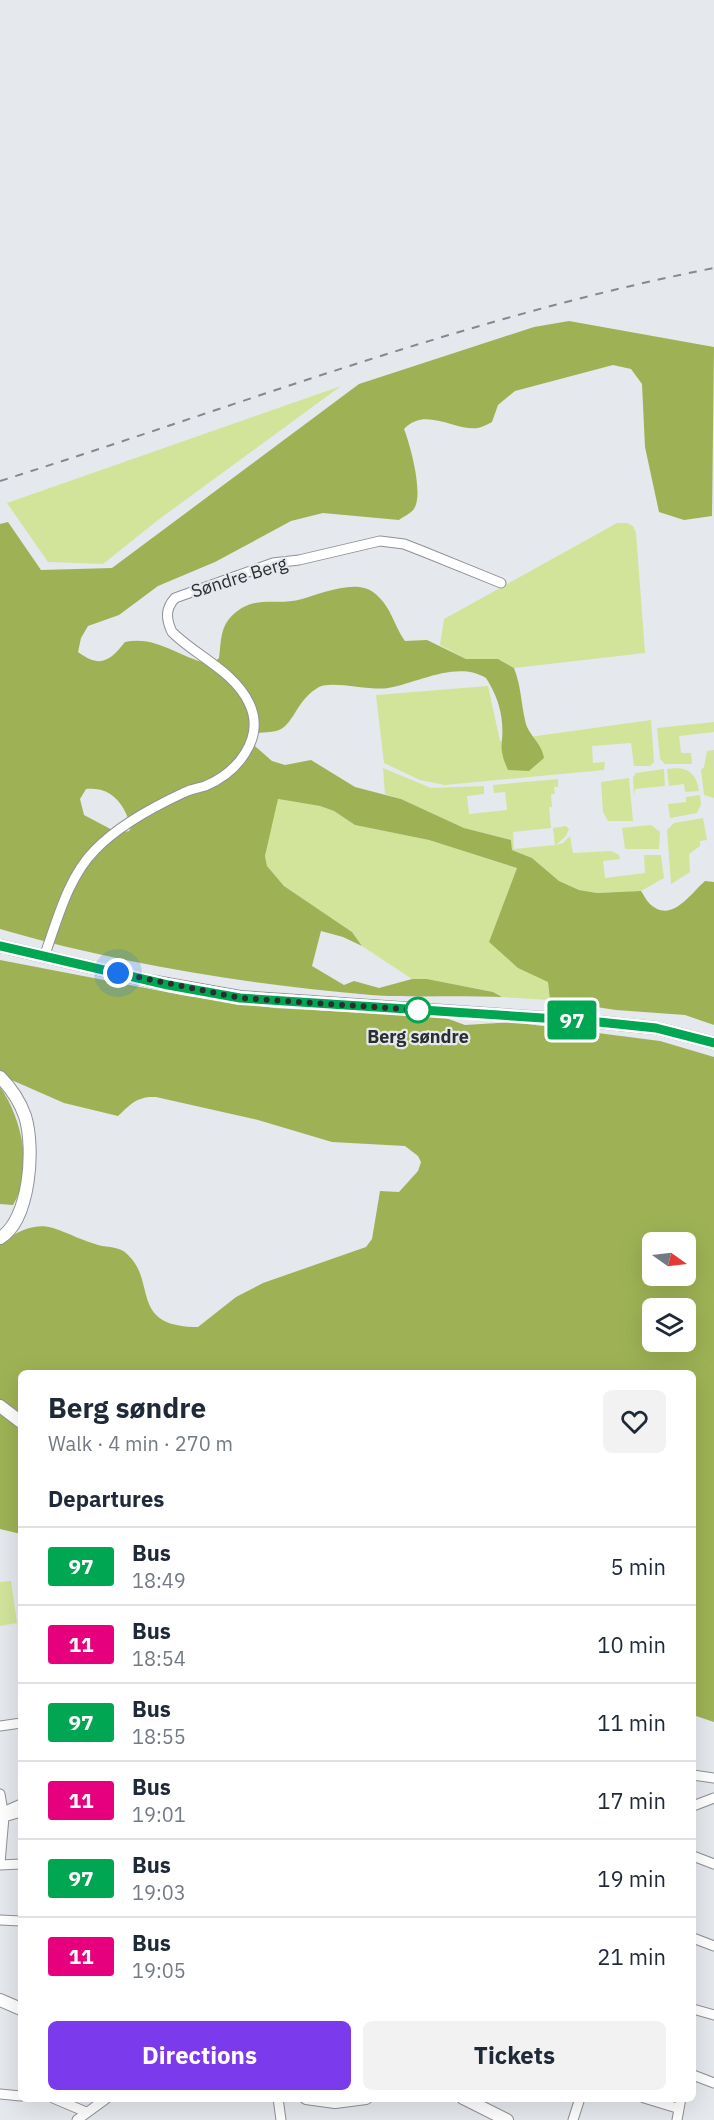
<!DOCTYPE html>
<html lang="en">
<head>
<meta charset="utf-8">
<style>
  body { margin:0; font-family:"IBM Plex Sans",sans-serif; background:#f2f2f3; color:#1f2937; height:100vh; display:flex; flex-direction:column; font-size:22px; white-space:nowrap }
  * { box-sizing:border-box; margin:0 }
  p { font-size:20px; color:#747a83 }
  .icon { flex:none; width:33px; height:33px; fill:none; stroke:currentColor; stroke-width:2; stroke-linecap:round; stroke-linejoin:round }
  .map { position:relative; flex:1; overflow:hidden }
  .details { position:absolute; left:18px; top:1370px; width:678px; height:732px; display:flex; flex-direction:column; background:#fff; border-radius:9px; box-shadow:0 6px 24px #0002 }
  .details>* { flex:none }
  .badge { padding:0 12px; border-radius:4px; font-size:21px; line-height:39px }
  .needle { width:39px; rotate:104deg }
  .fabs { position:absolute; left:642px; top:1232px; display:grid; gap:12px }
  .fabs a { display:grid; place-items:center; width:54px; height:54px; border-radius:9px; background:#fff; box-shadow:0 6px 24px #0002; font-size:30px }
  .you { position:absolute; width:30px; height:30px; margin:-15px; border:4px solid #fff; border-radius:50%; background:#1a73e8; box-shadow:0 0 0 9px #1a73e833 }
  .map>.badge { position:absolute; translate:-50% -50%; box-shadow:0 0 0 3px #fff }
  h2 { padding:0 30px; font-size:22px; line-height:54px }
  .round { display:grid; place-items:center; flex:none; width:63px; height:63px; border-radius:9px; background:#f2f2f3 }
  .head { display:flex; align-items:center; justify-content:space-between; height:102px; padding:0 30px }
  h1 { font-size:28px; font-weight:700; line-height:45px }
  .button { display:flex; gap:12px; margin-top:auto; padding:12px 30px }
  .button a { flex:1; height:69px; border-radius:9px; background:#7c3aed; color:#fff; font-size:24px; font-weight:700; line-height:69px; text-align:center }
  .button a+a { background:#f2f2f3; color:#1f2937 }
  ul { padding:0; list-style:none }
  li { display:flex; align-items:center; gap:18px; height:78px; padding:0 30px; border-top:2px solid #e0e1e3 }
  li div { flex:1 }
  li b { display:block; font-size:22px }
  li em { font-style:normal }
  li .badge { min-width:66px; font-weight:700; text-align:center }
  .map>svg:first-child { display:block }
  .green { fill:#d2e49a }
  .forest { fill:#9eb255; fill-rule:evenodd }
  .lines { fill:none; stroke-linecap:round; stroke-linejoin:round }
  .minor-casing { stroke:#8e9195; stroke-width:11 }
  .major-casing { stroke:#8e9195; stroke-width:14 }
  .minor { stroke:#fff; stroke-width:9 }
  .major { stroke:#fff; stroke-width:12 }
  .rail { stroke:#86888c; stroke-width:2; stroke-dasharray:8 8; stroke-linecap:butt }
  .line-casing { stroke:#fff; stroke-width:14 }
  .line { stroke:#00a651; stroke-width:9 }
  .walk { stroke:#2c2d2f; stroke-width:6; stroke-dasharray:0 10.8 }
  .stop-dot { fill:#fff; stroke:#00a651; stroke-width:3 }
  .labels { text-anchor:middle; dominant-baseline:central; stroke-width:4.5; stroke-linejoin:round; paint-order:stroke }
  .street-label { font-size:18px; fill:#2c2d2f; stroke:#e5e8ed }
  .stop-label { font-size:18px; font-weight:bold; fill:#2c2d2f; stroke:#e5e8ed }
</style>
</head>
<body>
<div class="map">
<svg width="714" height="2120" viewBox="0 0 714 2120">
  <rect width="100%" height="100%" fill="#e5e8ed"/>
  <g class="green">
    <polygon points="341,386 158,520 103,564 48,562 7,503"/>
    <polygon points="617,523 627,523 633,526 636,533 645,653 514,668 498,659 466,659 440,645 444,619"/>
    <polygon points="488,686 500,741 651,720 654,762 650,766 634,766 631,743 592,746 593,763 605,762 604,770 445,785 420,780 384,763 376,695"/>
    <polygon points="714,722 714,732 679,736 681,753 691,753 692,764 665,764 660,759 657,728"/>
    <polygon points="714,750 714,798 704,795 701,770 704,767 707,751"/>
    <polygon points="383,768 431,788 484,786 484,794 467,796 469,814 507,810 505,792 494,793 493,785 558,779 558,787 554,787 555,794 551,794 552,807 549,807 551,828 513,832 514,849 555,845 553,828 566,826 569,829 566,836 556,845 563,843 570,836 573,853 611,851 619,855 620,859 603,861 605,878 645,873 644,855 661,855 664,878 641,891 597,893 579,890 559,881 532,858 512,850 511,840 464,828 401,799 385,794"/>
    <polygon points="664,769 665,786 635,789 634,796 633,777 636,773"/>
    <path d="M667,769C686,766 696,771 699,791L685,792L684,784L669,786Z"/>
    <polygon points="629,778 633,821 608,821 603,812 601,782"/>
    <polygon points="700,795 701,804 697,813 670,818 668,804 686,802 686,797"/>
    <polygon points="277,799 320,806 334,811 355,825 429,840 517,868 489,942 548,982 550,1000 502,997 493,992 427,979 412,979 362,946 352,932 284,886 267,866 265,856"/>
    <polygon points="703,818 707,840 700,841 700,846 689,854 690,872 671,884 667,830 674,823"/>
    <polygon points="651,825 660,832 659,849 625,849 622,828"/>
    <polygon points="11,1581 17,1623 0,1626 0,1582"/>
  </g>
  <g class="forest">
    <path d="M569,321L714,347L712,516L684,520L659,512L645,447L642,384L631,369L613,365L515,391L498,405L492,422C488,424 482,427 478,428C454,431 425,406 404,429C410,444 424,494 414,509C411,513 403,517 399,520L323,513L291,521L215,562L158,586L119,615L88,626L81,638L78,652C100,668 109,662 125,642C159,635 181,660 212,664L219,658C221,644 220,630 229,619C253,592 275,607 302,599C320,594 355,579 373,592C391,605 393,624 405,641L427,640L466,659H498L514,668C521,686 521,702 525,720C527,734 542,743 544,758L529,771L508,770C497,745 504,746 502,723C501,707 495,692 486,678C457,660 418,683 388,688C370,691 332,680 319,687C297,699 294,724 279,730C271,733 260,732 252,734L248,740L272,761L285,765L311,760L355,787L401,799L464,828L511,840L512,850L532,858L559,881L579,890L597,893L641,891C644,895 646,900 649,903C671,925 690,894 705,881L714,882V1025L685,1015L616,1010L550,1000L548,982L518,968L489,942L517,868L429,840L355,825L334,811L320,806L278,799L265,856L267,866L284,886L352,932L362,946L343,937L321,931L312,966L344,985L354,981L379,988L412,979H427L493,992L502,997C458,995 414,998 371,995C246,984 120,964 0,929V524L8,522L41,570L112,568L359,384L534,327ZM86,789C112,786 125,805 131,827L129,831L118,833L84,815L80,799Z"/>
    <path d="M0,960L187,996L274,1008L443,1017L465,1025L512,1022L660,1041L714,1057V1722L693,1715V1372H21V1534L0,1529V1243C47,1212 52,1231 98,1245C109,1248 120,1246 128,1255C157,1282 129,1327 198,1327L236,1297L263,1283L366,1247L372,1239L380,1191L399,1192L418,1171L421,1162L418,1156L405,1146L332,1142L258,1120L156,1097C137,1096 131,1104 118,1116L64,1103L7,1078L0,1082ZM652,1242H686V1275H652ZM652,1308H686V1341H652Z"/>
    <path d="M0,1087C22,1118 34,1172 13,1205L0,1204Z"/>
  </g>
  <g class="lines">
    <defs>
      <g id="minor">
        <path d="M44,957C57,921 68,877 95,850C118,826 153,807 183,793C190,789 198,788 205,786C237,773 266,738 249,703C234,671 196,656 172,632C166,619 165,609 175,598L273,563L299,560L380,541L404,544L422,551L501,583"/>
        <polyline points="0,1726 21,1723"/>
        <polyline points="693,1775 714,1778"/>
        <polyline points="0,1794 4,1817 0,1863"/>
        <polyline points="693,1806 714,1798"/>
        <polyline points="3,1812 21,1804"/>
        <polyline points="4,1817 21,1812"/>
        <polyline points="693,1856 714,1864"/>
        <polyline points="0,1865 21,1864"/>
        <polyline points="0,1920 21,1921"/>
        <polyline points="693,1938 714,1946"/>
        <polyline points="693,2009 714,2015"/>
        <polyline points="693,2075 714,2083"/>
        <polyline points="0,2094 21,2096"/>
        <polyline points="53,2098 86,2112"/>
        <polyline points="278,2098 281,2120"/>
        <polyline points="644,2098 677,2108"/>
        <polyline points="77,2120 107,2098"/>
        <polyline points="573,2120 580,2098"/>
        <polyline points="677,2120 681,2098"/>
      </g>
      <g id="major">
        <polyline points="0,946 150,981 240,997 589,1021 656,1028 714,1043"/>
        <path d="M0,1077C11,1088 20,1102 25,1116C35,1148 30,1220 0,1238"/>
        <polyline points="0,1406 21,1422"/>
        <polyline points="0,2000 21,2009"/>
        <polyline points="306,2098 335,2102 366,2098"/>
        <polyline points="463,2098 507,2120"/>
      </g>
    </defs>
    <use href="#minor" class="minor-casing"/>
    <use href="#major" class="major-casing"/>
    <use href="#minor" class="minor"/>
    <use href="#major" class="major"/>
    <path class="rail" d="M0,481C238,406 469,316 714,268"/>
  </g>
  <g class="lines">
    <defs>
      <polyline id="line" points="0,946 168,985 240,998 589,1021 656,1028 714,1043"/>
    </defs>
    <use href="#line" class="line-casing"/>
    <use href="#line" class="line"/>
    <polyline class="walk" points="118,973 240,998 418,1010"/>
  </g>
  <circle class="stop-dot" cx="418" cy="1010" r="12"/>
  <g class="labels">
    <g class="street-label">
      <text transform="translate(239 577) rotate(-17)">Søndre Berg</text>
    </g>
    <g class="stop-label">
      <text x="418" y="1036">Berg søndre</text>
    </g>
  </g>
</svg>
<div class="fabs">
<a><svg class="needle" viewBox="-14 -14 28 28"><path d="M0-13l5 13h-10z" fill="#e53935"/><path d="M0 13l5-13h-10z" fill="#747a83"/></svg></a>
<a><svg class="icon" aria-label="layers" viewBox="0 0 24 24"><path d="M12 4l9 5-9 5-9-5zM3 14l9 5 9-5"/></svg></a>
</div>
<div class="you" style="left:118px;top:973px"></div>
<b class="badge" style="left:572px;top:1020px;background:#00a651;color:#fff">97</b>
<section class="details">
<div class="head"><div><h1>Berg søndre</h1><p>Walk · 4 min · 270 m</p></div><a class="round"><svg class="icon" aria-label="heart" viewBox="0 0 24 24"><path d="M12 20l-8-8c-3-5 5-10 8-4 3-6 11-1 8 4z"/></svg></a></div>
<h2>Departures</h2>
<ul>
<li><span class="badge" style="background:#00a651;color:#fff">97</span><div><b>Bus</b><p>18:49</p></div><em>5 min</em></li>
<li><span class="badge" style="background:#e6007e;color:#fff">11</span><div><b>Bus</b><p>18:54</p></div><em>10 min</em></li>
<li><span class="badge" style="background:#00a651;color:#fff">97</span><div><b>Bus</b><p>18:55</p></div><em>11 min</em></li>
<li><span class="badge" style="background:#e6007e;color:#fff">11</span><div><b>Bus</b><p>19:01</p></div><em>17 min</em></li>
<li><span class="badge" style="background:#00a651;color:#fff">97</span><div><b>Bus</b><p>19:03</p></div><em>19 min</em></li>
<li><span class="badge" style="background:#e6007e;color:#fff">11</span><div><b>Bus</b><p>19:05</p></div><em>21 min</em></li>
</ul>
<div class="button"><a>Directions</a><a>Tickets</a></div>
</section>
</div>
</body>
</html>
